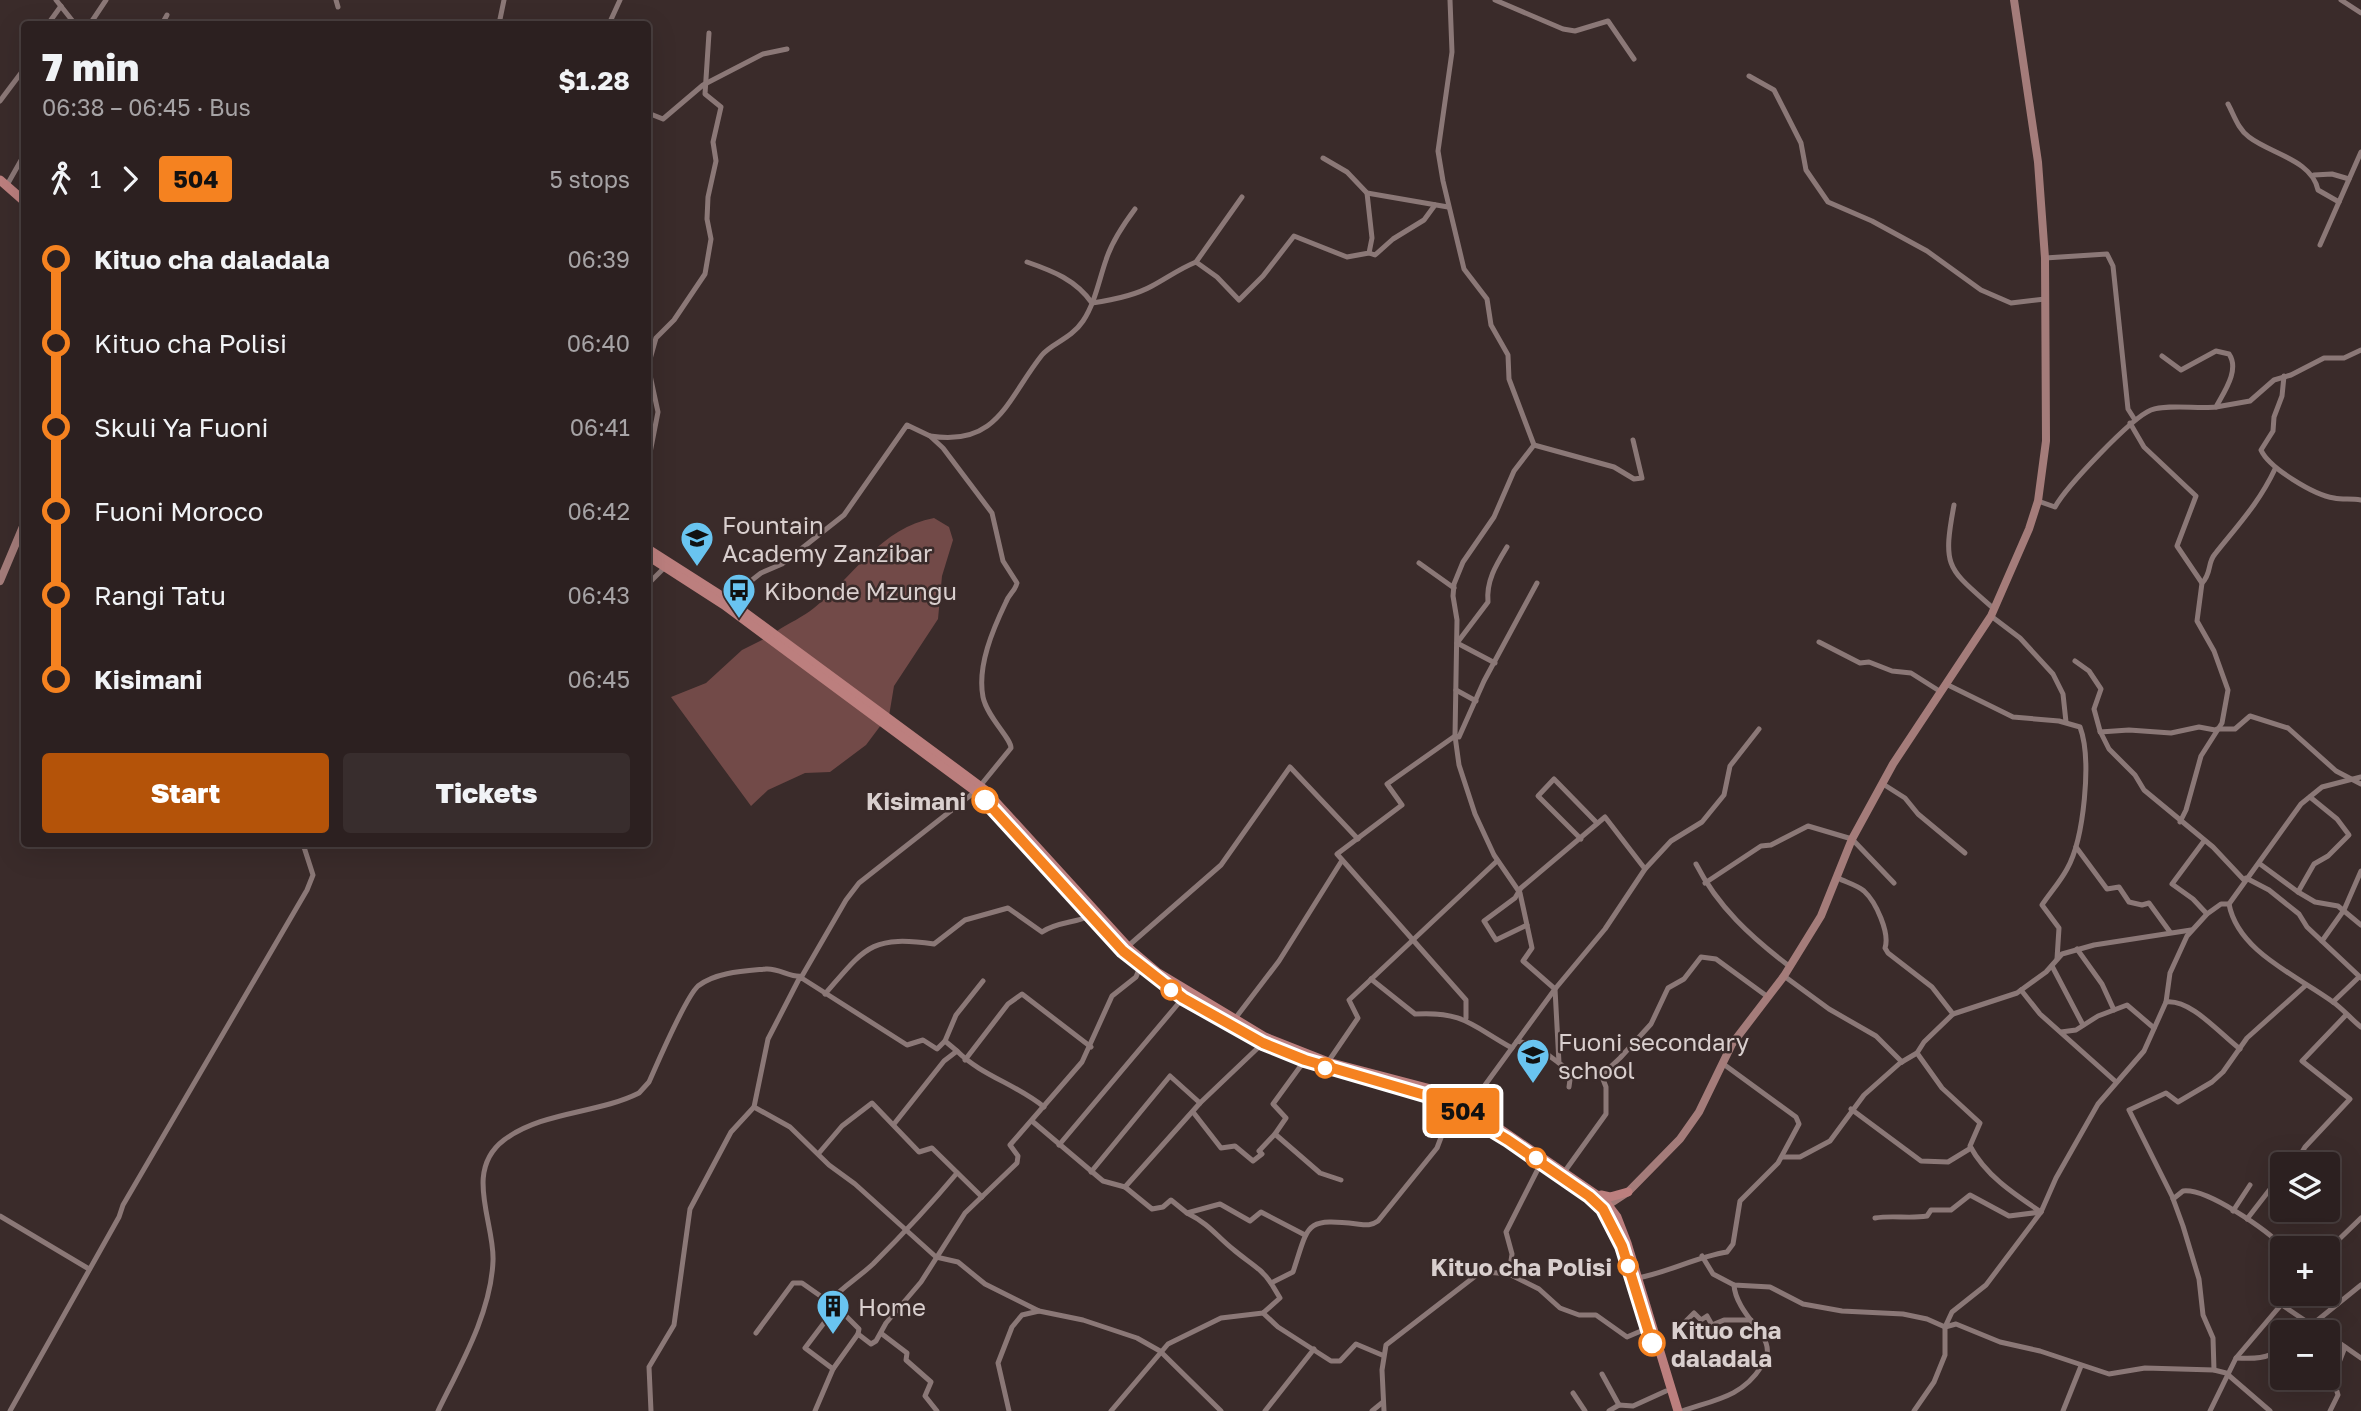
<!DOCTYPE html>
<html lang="en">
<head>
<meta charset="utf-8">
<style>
  body { margin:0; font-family:"Golos Text",sans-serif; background:#382d2d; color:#f1f3f6; height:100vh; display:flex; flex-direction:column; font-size:26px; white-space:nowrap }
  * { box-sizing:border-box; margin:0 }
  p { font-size:23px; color:#a6a3a5 }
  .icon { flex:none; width:38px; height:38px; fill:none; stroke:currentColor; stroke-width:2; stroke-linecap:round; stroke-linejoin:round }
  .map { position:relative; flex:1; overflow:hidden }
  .sheet { position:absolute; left:21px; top:21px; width:630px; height:826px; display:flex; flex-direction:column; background:#2c2020; border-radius:7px; box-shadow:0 7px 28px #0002,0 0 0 2px #483e3e }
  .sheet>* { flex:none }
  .badge { padding:0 14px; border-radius:5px; font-size:24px; line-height:46px }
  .tools { position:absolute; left:2270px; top:1152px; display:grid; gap:14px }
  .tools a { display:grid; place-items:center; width:70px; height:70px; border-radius:7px; background:#2c2020; box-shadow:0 7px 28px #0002,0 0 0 2px #483e3e; font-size:35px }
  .map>.badge { position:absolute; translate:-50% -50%; box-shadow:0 0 0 4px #fff }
  .legs { display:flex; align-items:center; gap:10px; height:77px; padding:0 21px; font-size:23px }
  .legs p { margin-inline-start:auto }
  .summary { display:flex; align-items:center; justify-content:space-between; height:119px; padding:0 21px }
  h1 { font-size:38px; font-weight:800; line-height:52px }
  .primary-button { display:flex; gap:14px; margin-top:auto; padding:14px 21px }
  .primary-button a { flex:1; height:80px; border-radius:7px; background:#b45309; color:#fff; font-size:28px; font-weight:800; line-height:80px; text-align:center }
  .primary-button a+a { background:#382d2d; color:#f1f3f6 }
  ul { padding:0 21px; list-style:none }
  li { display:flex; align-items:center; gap:24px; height:84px; font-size:26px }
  li i { display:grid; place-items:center; width:10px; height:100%; margin:0 9px; background:currentColor }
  li i::after { content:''; width:18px; height:18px; margin:-9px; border:5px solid; border-radius:50%; background:#2c2020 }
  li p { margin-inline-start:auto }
  li:first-child i { background:linear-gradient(#0000 50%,currentColor 0) }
  li:last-child i { background:linear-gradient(currentColor 50%,#0000 0) }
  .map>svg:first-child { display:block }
  .green { fill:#724a48 }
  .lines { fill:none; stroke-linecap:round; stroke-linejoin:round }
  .street { stroke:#8b7877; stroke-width:5 }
  .secondary { stroke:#a47c7a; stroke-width:8 }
  .primary { stroke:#bc7f7e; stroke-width:9 }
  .line-1-casing { stroke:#fff; stroke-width:16 }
  .line-1 { stroke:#f58220; stroke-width:10 }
  .stop-1-dot { fill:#fff; stroke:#f58220; stroke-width:3.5 }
  .labels { text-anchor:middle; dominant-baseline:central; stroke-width:5; stroke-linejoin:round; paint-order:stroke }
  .poi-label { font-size:24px; fill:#d9cfce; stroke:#3a2b2a; text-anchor:start }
  .stop-label { font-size:24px; font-weight:bold; fill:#d9cfce; stroke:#3a2b2a; text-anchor:end }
</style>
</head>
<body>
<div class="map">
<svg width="2361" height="1411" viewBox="0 0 2361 1411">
  <rect width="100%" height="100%" fill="#3a2b2a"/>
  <g class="green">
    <path d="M934,518L949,527L953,540L942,576L938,619L894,686L889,716L777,631C789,623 803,617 814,608C853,577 882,527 934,518Z"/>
    <polygon points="766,638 881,725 866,745 830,772 805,773 768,790 751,806 671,697 706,683 742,650"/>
  </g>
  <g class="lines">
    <g class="street">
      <polyline points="56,0 75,24"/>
      <polyline points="336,0 338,7"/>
      <polyline points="1450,0 1452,52 1438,151 1443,181 1464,269 1487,299 1491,325 1508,355 1509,379 1534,445 1514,471 1494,517 1463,562 1454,584 1453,596 1457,620 1455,736 1459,765 1475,814 1494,855 1520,893 1532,948 1523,961 1555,989 1559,1063 1571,1072 1569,1087"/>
      <polyline points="1495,0 1563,29 1575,31 1608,21 1634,59"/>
      <polyline points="2341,0 2361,13"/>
      <polyline points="48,24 61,6"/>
      <polyline points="90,24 106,0"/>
      <polyline points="162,24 167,15"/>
      <polyline points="499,24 504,0"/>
      <polyline points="609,24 620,0"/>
      <polyline points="1749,76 1774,90 1801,143 1806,170 1828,202 1872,221 1927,251 1981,290 2011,303 2045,299"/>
      <polyline points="0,101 24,69"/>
      <path d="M2228,104C2234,115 2238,129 2249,137C2271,154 2312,160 2318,190L2339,202"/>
      <polyline points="648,113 663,119 703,85 763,54 787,49"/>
      <polyline points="1323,158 1347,172 1367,193 1448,207"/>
      <polyline points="2314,175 2332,174 2349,179"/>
      <polyline points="7,185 24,155"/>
      <polyline points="2320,245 2361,152"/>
      <polyline points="1369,253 1375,255 1393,239 1424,220 1435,205"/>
      <polyline points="2045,258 2107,254 2113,266 2128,409 2135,420"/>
      <path d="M1027,262C1053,271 1076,280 1092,303C1113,300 1134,296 1152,286C1167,278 1179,269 1196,262L1217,277L1239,300L1263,276L1294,236L1347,257L1369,253L1372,238L1367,193"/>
      <polyline points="1196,262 1242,197"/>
      <path d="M2284,376L2282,396L2274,417L2273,431L2261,450C2269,468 2314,495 2334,498C2343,500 2351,498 2361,500"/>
      <polyline points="2216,407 2250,401 2274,380 2291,375 2324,358 2344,358 2361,350"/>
      <polyline points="2130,423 2144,447 2196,496 2177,546 2202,583 2197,621 2214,651 2228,690 2222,723 2201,756 2186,810 2180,822"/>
      <path d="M930,436C998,447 1007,399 1042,355C1052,343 1071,339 1083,321C1095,303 1099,280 1106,260C1112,241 1123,225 1135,209"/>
      <polyline points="1534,445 1614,467 1634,479 1642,478 1633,440"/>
      <polyline points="648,490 648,463 658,412 648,366 656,338 674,320 705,274 711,239 707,219 708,197 716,161 713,142 721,107 705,94 709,33"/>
      <path d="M2038,501L2055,507C2066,487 2131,418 2151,410C2167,404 2198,409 2216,407C2224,392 2240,370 2229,354L2216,351L2181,370L2162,356"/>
      <path d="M1954,505C1942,569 1948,568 1994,609"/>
      <polyline points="1419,563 1454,588"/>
      <path d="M2202,583C2212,573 2207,563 2215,554C2238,525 2259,503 2275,469"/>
      <polyline points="648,584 665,567"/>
      <polyline points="1991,616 2020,638 2053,674 2063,694 2066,722"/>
      <polyline points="1819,642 1860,663 1869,662 1892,671 1911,673 1941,692"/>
      <polyline points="2075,661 2089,671 2101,689 2094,709 2100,731 2109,749 2135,775 2144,790 2213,847 2244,880"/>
      <path d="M1495,663L1457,643L1488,602C1486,581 1496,565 1507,547"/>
      <path d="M1946,684L2013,717L2059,721L2080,727C2092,759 2084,839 2067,869C2060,882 2050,893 2042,905L2059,928L2057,959"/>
      <polyline points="1456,690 1476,701"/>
      <polyline points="2217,729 2235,729 2250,716 2288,728 2336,771 2361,784"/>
      <polyline points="2100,732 2129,730 2171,733 2199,727 2215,730"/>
      <polyline points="1883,784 1905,798 1918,814 1965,853"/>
      <polyline points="1581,839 1538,796 1554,779 1597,823"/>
      <polyline points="2204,841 2172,884 2193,899 2207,914"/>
      <polyline points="2076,847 2107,889 2119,887 2129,902 2142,905 2149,903 2170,932"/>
      <path d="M1696,864C1718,907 1751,937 1789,966"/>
      <polyline points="2260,864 2298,892 2315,902 2338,906 2361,925"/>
      <polyline points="2246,878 2269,890 2299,914 2307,927 2361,978"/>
      <polyline points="1705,883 1761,846 1771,845 1808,826 1852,839 1894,883"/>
      <polyline points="2298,892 2314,864 2328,856 2349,835 2337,819 2310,797"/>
      <polyline points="2229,904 2301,804 2322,787 2361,777"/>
      <polyline points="1527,925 1496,940 1484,921 1515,898 1521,888 1605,817 1645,869"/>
      <polyline points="2322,941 2344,910 2361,871"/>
      <polyline points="1127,947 1221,865 1290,767 1358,839"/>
      <polyline points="2077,949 2102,984 2114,1010"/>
      <polyline points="2052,966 2083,1025"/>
      <polyline points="1784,976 1829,1009 1876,1036 1902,1062"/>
      <path d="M1371,979L1415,1014C1464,1011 1472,1026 1512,1048"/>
      <polyline points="2021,990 2040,1014 2115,1081"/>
      <path d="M825,994C865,948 870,935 934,944L965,920L1008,908L1042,932C1056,922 1075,923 1090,916"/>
      <path d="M2166,1002C2191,999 2220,1034 2240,1049"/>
      <polyline points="2333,1002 2359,977"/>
      <polyline points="1953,1014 2017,993 2046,972 2062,954 2094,945 2191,930"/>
      <polyline points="1466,1018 1466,1000 1337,854 1402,805 1387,784 1455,736 1459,737 1484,681 1537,583"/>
      <polyline points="1234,1020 1279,961 1341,862"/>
      <polyline points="2061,1032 2076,1030 2098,1016 2127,1005 2154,1028"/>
      <polyline points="945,1041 956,1015 983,981"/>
      <polyline points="1517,1041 1536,1046 1559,1063"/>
      <polyline points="957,1051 945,1041 937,1049 923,1040 907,1045 800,977 768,1039 754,1107 790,1127 829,1165 855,1184 936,1257 958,1262 985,1284 1039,1311 1083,1320 1137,1338 1160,1351 1221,1411"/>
      <path d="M1917,1053L1942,1088L1980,1123L1970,1146C1986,1176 2014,1194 2041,1212"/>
      <polyline points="965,1060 1008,1004 1022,994 1091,1047"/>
      <polyline points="1328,1062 1358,1018 1349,1000 1497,861"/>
      <polyline points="1596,1074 1605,1072 1620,1058 1651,1024 1668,988 1684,979 1701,957 1716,959 1768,997"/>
      <polyline points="1469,1107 1555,989 1605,929 1645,869 1671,841 1702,822 1724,795 1730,766 1759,729"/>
      <polyline points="1851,1109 1921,1161 1948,1162 1971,1148"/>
      <polyline points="1193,1112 1221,1148 1235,1146 1253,1161 1262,1154 1259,1151 1275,1134 1320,1173 1341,1180"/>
      <polyline points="1032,1121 1103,1181 1125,1187 1200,1103 1263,1043"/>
      <path d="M894,1124L944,1061L957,1051C982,1076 1016,1084 1044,1107"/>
      <polyline points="1275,1134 1286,1118 1273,1104 1305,1060"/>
      <polyline points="1059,1145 1183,998"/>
      <polyline points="819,1153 842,1126 872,1103 919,1152 932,1148 982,1197"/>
      <path d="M1782,1157H1800L1830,1141L1864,1095L1900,1063L1917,1053L1924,1042L1953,1014L1932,987L1888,953L1885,948C1890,933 1876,902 1864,891C1857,885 1845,882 1838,878"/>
      <polyline points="2295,1164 2305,1147 2350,1099 2302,1061 2346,1015"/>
      <polyline points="1565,1171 1606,1114 1606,1087 1601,1074"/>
      <polyline points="1091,1172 1170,1076 1200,1103"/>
      <path d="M957,1173C931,1204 902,1235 873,1264C858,1278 842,1287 829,1302L833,1311L805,1348L833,1369L858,1334L871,1344L876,1341L886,1323L921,1282L965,1213L1017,1163L1018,1156L1010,1145L1082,1062L1112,996L1136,977L1140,967"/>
      <polyline points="1125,1187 1152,1209 1163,1207 1171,1200 1187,1213 1220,1204 1250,1221 1261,1212 1305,1235"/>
      <path d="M2173,1199L2183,1191C2207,1188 2267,1230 2284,1248"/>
      <polyline points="2233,1211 2250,1185"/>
      <path d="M1187,1213C1211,1225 1216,1236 1234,1250C1248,1262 1261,1268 1271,1283"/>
      <polyline points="0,1216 89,1269"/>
      <path d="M1875,1218C1893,1215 1909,1219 1927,1216L1931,1210H1951L1970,1195L2009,1216L2041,1212"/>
      <polyline points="2247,1219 2271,1188 2282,1183"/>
      <polyline points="2328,1250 2361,1218"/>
      <polyline points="1702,1256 1713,1274 1734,1285 1770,1287 1803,1304 1842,1311 1903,1314 1927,1319 1945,1327 1956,1324 2000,1342 2040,1351 2109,1374 2145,1368 2214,1370 2226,1373 2270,1411"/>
      <polyline points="1509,1274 1512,1254 1506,1232 1541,1163"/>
      <path d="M1638,1278C1669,1272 1696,1257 1727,1252L1733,1244L1740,1201L1778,1163L1799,1124L1796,1117L1722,1063"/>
      <polyline points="2282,1305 2322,1332"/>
      <polyline points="833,1311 846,1316 859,1329 858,1334"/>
      <polyline points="1263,1313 1278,1327 1331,1361 1340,1361 1356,1344 1382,1355"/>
      <polyline points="1681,1326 1694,1313 1701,1320 1707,1316 1712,1325 1724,1320 1751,1320"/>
      <polyline points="2303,1332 2361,1285"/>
      <polyline points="756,1333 793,1283 802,1283 829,1302"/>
      <polyline points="882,1334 907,1353 906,1360 931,1382 925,1396 937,1411"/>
      <polyline points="2328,1335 2361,1358"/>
      <path d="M2236,1358C2253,1359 2268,1359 2282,1348"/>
      <polyline points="2214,1370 2213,1338 2203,1315 2199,1279 2183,1226 2172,1196 2129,1110 2166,1093 2178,1102 2212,1082 2223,1072 2247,1038 2305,986"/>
      <polyline points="1602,1374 1619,1405"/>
      <polyline points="1573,1393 1585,1411"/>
      <polyline points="10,1411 119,1217 123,1205 307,890 313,875 303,844"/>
      <path d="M438,1411C460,1366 491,1313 493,1261C495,1223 463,1171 504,1140C543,1111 597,1114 639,1093L649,1082C658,1062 685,998 698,986C716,972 744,971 766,969C779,968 791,978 802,976L846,900L859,883L976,791L1011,748C1011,738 987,717 983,697C977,666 993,629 1006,602C1009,594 1015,591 1017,583L1003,561L992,513L943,448L930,436L907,425L844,515L782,564L761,573L738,591L733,604"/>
      <polyline points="651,1411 649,1367 674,1325 690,1209 731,1132 754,1107"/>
      <polyline points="815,1411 833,1369"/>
      <polyline points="1009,1411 998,1363 1012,1327 1022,1315 1039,1311"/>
      <path d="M1111,1411L1168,1344L1221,1318L1263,1313L1280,1298L1271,1283L1293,1272C1309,1224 1304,1218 1357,1224C1366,1225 1371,1226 1378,1221L1437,1148L1445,1127L1456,1109"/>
      <polyline points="1265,1411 1314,1349"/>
      <polyline points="1372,1411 1383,1402"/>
      <polyline points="1384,1411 1382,1370 1386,1345 1478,1274 1486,1272 1509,1274 1539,1289 1560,1308 1579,1315 1596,1315 1627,1337 1648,1328"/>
      <polyline points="1609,1411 1619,1405 1633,1406 1666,1391"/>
      <path d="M1682,1411C1714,1400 1742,1397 1761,1367C1768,1357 1770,1348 1763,1337C1753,1322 1735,1304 1734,1285"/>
      <path d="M1914,1411L1934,1382L1945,1355V1327L1952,1312L1986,1285L2041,1212L2056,1178L2098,1104L2144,1051L2166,1002L2170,973L2187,936L2207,914L2221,904H2229C2238,952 2298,976 2333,1002C2343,1009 2351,1019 2361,1027"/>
      <polyline points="2063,1411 2081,1366"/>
      <polyline points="2210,1411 2236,1358 2291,1293"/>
      <polyline points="2330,1411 2338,1395 2333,1378 2345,1347"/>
    </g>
    <g class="secondary">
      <polyline points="0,581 24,524"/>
      <polyline points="1605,1207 1628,1192 1680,1139 1699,1112 1732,1044 1784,976 1821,916 1852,839 1893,764 1991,616 2029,529 2038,501 2046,441 2045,258 2038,162 2014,0"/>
    </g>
    <g class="primary">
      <polyline points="0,180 24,201"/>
      <polyline points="648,549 728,600 984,789 1131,950 1157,972 1265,1037 1328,1062 1431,1089 1468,1107 1604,1200 1617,1217 1627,1243 1678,1411"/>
      <polyline points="648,556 724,605 979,794 1123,951 1153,977 1263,1043 1326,1068 1429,1095 1465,1113 1589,1196 1612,1223 1626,1255"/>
      <polyline points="1601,1195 1610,1197 1628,1192"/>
    </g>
  </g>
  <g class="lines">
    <defs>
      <polyline id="line-1" points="985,800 1123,951 1183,998 1263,1043 1305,1060 1442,1100 1508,1140 1589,1196 1603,1209 1622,1246 1652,1343"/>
    </defs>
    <use href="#line-1" class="line-1-casing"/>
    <use href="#line-1" class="line-1"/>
  </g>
  <defs>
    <symbol id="school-pin" viewBox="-11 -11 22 30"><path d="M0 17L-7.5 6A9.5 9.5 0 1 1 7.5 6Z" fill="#69c4f0" stroke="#3a2b2a"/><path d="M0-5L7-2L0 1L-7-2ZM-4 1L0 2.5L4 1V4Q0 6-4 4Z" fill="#111"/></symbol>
    <symbol id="bus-pin" viewBox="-11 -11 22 30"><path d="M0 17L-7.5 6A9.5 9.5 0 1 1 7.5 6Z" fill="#69c4f0" stroke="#3a2b2a"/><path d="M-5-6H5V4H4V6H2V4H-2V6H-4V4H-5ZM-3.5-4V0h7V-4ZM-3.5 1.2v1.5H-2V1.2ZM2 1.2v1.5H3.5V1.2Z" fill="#111"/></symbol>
    <symbol id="building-pin" viewBox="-11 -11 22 30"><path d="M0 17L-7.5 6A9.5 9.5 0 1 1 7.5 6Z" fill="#69c4f0" stroke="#3a2b2a"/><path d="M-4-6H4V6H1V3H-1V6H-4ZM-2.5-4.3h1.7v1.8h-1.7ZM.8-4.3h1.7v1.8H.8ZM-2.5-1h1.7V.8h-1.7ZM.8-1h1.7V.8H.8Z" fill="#111"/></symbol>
  </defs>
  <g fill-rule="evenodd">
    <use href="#school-pin" x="678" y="519" width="38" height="52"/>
    <use href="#bus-pin" x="720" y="571" width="38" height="52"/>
    <use href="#school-pin" x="1514" y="1036" width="38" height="52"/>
    <use href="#building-pin" x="814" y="1287" width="38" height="52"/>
  </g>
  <g class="stop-1-dot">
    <circle cx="985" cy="800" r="12"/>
    <circle cx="1171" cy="990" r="9"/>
    <circle cx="1325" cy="1068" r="9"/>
    <circle cx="1536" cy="1158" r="9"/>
    <circle cx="1628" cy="1266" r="9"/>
    <circle cx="1652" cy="1343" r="12"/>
  </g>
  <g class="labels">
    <g class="poi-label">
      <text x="722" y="524">Fountain<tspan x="722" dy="28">Academy Zanzibar</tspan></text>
      <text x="764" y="590">Kibonde Mzungu</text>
      <text x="1558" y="1041">Fuoni secondary<tspan x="1558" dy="28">school</tspan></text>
      <text x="858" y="1306">Home</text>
    </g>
    <g class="stop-label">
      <text x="966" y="800">Kisimani</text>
      <text x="1612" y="1266">Kituo cha Polisi</text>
      <text x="1671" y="1329" text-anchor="start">Kituo cha<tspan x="1671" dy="28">daladala</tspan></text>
    </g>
  </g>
</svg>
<div class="tools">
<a><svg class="icon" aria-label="layers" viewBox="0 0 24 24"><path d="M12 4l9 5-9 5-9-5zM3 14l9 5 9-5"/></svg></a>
<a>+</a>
<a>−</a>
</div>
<b class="badge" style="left:1463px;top:1111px;background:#f58220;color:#111">504</b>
<section class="sheet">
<div class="summary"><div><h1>7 min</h1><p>06:38 – 06:45 · Bus</p></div><b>$1.28</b></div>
<div class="legs"><svg class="icon" aria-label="walk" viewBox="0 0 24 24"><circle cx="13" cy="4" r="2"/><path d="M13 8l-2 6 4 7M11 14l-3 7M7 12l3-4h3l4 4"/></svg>1<svg class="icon" aria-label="forward" viewBox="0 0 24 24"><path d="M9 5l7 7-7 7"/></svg><b class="badge" style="background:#f58220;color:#111">504</b><p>5 stops</p></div>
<ul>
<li><i style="color:#f58220"></i><b>Kituo cha daladala</b><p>06:39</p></li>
<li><i style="color:#f58220"></i><span>Kituo cha Polisi</span><p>06:40</p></li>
<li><i style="color:#f58220"></i><span>Skuli Ya Fuoni</span><p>06:41</p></li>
<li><i style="color:#f58220"></i><span>Fuoni Moroco</span><p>06:42</p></li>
<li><i style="color:#f58220"></i><span>Rangi Tatu</span><p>06:43</p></li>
<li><i style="color:#f58220"></i><b>Kisimani</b><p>06:45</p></li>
</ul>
<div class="primary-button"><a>Start</a><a>Tickets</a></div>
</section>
</div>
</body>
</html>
